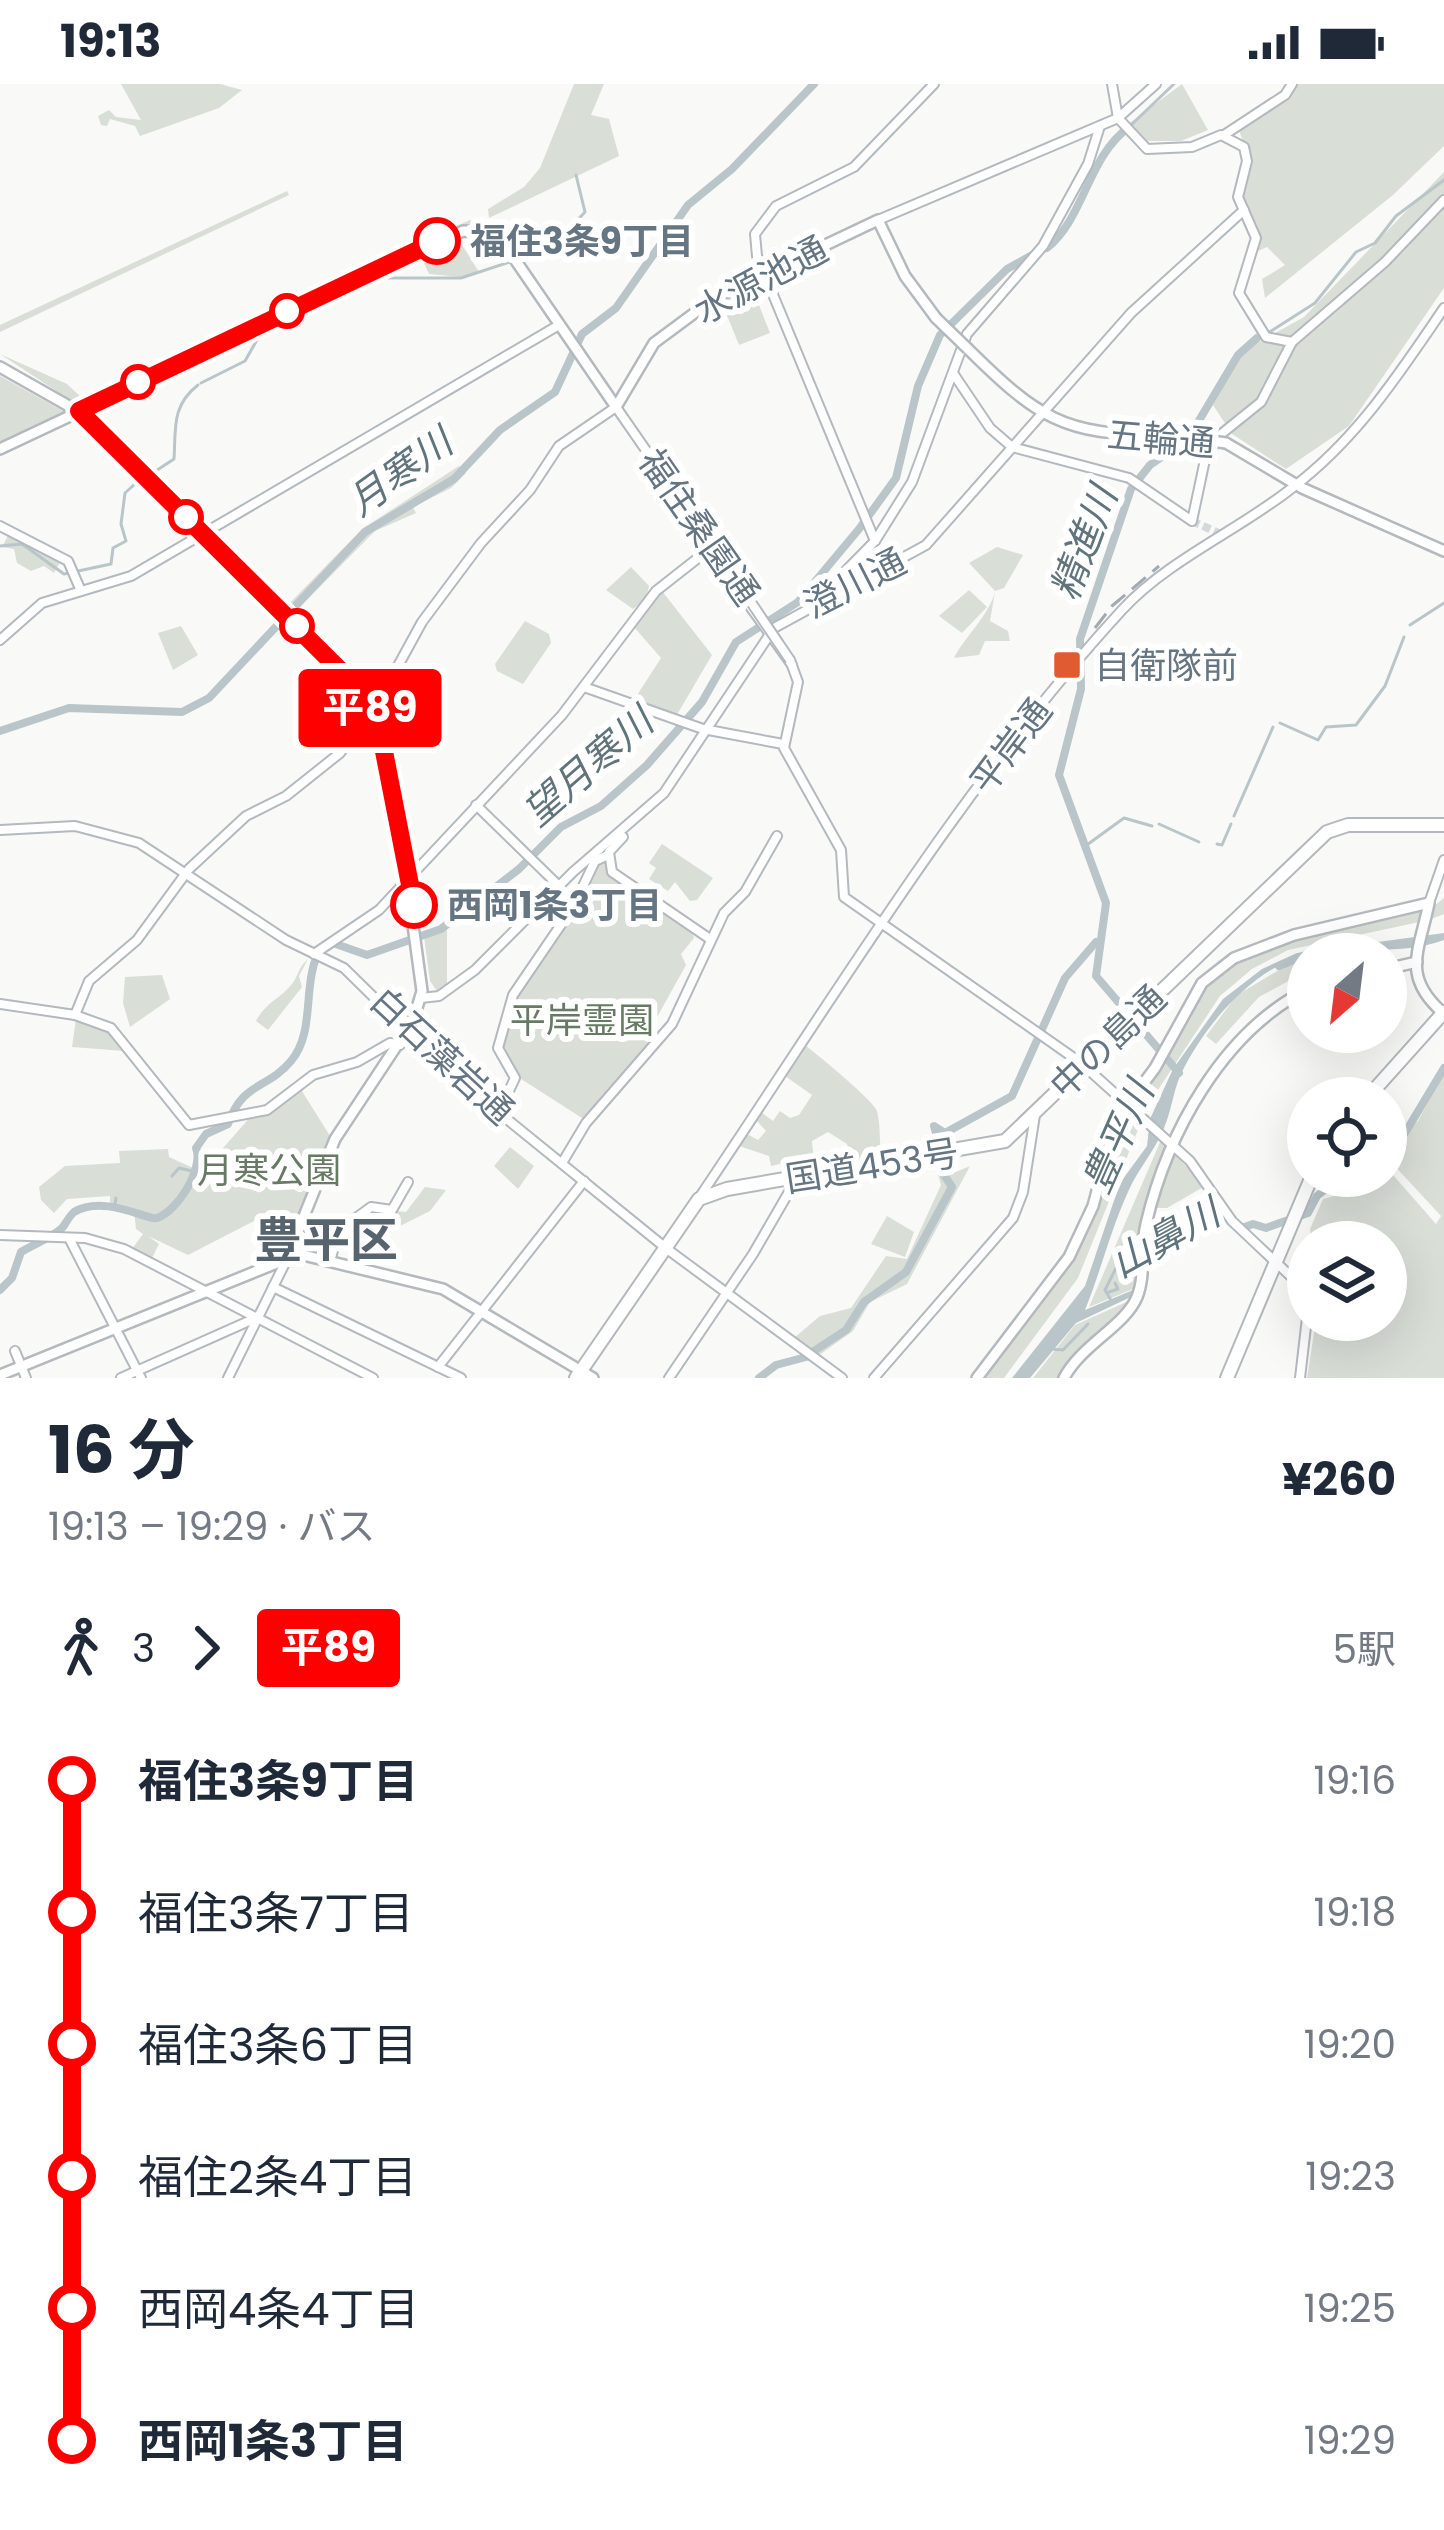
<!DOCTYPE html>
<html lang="ja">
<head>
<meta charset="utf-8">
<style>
  body { margin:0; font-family:Poppins,"Noto Sans JP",sans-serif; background:#f6f6f7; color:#1f2937; height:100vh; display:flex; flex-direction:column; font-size:45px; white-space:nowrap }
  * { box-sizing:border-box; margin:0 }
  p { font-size:39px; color:#747a83 }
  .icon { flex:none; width:66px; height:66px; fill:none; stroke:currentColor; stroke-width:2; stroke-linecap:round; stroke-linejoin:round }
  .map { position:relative; height:1294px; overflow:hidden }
  .side { display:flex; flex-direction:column; background:#fff; flex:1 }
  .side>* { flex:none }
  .badge { padding:0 24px; border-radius:9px; font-size:42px; line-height:78px }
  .needle { width:78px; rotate:208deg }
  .fabs { position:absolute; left:1287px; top:849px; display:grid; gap:24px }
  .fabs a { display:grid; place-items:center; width:120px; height:120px; border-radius:50%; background:#fff; box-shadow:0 12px 48px #0002; font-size:60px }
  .map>.badge { position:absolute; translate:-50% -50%; box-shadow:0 0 0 6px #fff }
  .legs { display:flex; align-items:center; gap:18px; height:132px; padding:0 48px; font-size:39px }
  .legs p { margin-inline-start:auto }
  .overview { display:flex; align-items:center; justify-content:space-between; height:204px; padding:0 48px }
  h1 { font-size:66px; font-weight:700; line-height:90px }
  ul { padding:0 48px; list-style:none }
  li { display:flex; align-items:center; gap:42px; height:132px; font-size:45px }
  li i { display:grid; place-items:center; width:18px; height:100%; margin:0 15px; background:currentColor }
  li i::after { content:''; width:30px; height:30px; margin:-15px; border:9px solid; border-radius:50%; background:#fff }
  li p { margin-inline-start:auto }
  li:first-child i { background:linear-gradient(#0000 50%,currentColor 0) }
  li:last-child i { background:linear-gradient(currentColor 50%,#0000 0) }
  .status { display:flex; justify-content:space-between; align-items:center; height:84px; padding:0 60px; background:#fff; direction:ltr }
  .status svg { height:33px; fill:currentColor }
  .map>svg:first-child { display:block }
  .green { fill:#d9ded7 }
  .water { fill:#b9c5c9 }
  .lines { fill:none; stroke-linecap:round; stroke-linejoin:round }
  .stream { stroke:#b9c5c9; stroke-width:3 }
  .river { stroke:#b9c5c9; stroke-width:8 }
  .secondary-tunnel { stroke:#d4d9da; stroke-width:8; stroke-dasharray:8 4; stroke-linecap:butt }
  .secondary-casing { stroke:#b3b9be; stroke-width:12 }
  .primary-casing { stroke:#b4b9bd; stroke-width:14 }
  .highway-casing { stroke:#b4b8bc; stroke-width:16 }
  .secondary { stroke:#fff; stroke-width:8 }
  .primary { stroke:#fff; stroke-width:9 }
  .highway { stroke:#fff; stroke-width:12 }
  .rail { stroke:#a2a9af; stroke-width:3; stroke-dasharray:18 9; stroke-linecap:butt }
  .secondary-bridge-casing { stroke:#b3b9be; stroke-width:12; stroke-linecap:butt }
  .primary-bridge-casing { stroke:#b4b9bd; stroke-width:14; stroke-linecap:butt }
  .secondary-bridge { stroke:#fff; stroke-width:8 }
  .primary-bridge { stroke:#fff; stroke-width:9 }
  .line-1-casing { stroke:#fff; stroke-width:27 }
  .line-1 { stroke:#f00; stroke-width:18 }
  .stop-1-dot { fill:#fff; stroke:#f00; stroke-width:6 }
  .poi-dot { fill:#e15b30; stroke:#fff; stroke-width:4.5 }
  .labels { text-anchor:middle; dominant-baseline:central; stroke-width:12; stroke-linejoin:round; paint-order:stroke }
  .stop-label { font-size:36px; font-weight:bold; fill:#657582; stroke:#fff; text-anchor:start }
  .street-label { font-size:36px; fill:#657582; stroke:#fff }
  .poi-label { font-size:36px; fill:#657582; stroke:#fff; text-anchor:start }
  .park-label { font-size:36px; fill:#677a64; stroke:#fff }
  .water-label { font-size:39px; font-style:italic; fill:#60747c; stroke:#fff }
  .district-label { font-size:48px; font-weight:bold; fill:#57636d; stroke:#fff }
</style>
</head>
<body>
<div class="status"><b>19:13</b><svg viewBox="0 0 49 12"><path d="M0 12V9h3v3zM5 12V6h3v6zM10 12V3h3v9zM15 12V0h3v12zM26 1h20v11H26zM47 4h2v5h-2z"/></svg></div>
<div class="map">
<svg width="1444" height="1294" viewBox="0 0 1444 1294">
  <rect width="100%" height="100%" fill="#f9faf7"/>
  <g class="green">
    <polygon points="121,0 220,0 242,6 219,24 140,52 135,42 110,35 107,42 101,41 98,32 109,26 116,33 141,36"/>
    <polygon points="574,0 604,0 591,31 609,35 619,72 489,134 488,125 524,103 540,84"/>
    <polygon points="1182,0 1208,46 1181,57 1142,57 1127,41"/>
    <polygon points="1295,0 1444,0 1444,62 1393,111 1265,214 1262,195 1285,181 1267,163 1251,170 1257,140 1240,117 1251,76 1237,42 1287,13"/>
    <polygon points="1444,88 1444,204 1349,342 1286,385 1232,350 1213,321 1242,267 1304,233"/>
    <polygon points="287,107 289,111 0,248 0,241"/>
    <polygon points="470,136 484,136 79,322 0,270 67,300 82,314"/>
    <polygon points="457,153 479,188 461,193 429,190 424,179 438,174 433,162"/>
    <polygon points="745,202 753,206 770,249 739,261 720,214"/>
    <polygon points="0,292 2,293 65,328 0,359"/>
    <polygon points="459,382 466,389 451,404 413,423 416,429 375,447 290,533 283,526 362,445"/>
    <polygon points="10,448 61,477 54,489 44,482 31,487 17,479 14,465 2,463"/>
    <polygon points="997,463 1023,471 1004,504 995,507 969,479"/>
    <polygon points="631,483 649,502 646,515 633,525 606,506"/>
    <polygon points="969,506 987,523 962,549 939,532"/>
    <polygon points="662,507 712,571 675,634 632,619 661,574 634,543"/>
    <path d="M995,508L990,537L1008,547L1010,557H985L979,571L954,574C963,555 988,533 995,508Z"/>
    <polygon points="525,537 549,550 551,559 523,600 497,587 495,580"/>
    <polygon points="181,542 198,571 173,586 158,549"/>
    <polygon points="662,760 713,794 697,816 690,817 675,798 668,807 649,795 656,784 649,779"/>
    <polygon points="605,775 609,789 690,842 694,854 681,870 686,881 651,944 662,949 585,1036 518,993 499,964 514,913 596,777"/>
    <polygon points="1444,814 1444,830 1429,836 1288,866 1252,885 1220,912 1148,1021 1078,1194 1004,1294 978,1294 1075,1167 1118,1038 1200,905 1239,875 1320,846 1435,821"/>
    <polygon points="447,841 447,900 439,910 430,897 424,853"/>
    <polygon points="1299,874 1305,888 1259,913 1216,960 1206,952 1237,911"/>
    <path d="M308,875L299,892L302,903L268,946L256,937C265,919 281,914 292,900C300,889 297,885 308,875Z"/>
    <polygon points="162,891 170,915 130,943 123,919 125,893"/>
    <polygon points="76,935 107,943 124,967 72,963"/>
    <path d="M806,962C817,970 875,1018 877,1027C882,1045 877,1063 885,1078L852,1084L847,1060L828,1048L812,1057L815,1089L783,1093L780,1080L771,1082L769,1072L739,1062L747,1050L758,1056L766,1047L756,1036L761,1028L773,1037L780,1027L790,1034L799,1031L812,1011L785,992Z"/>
    <polygon points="1444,988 1444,1294 1307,1294 1316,1236 1386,1236 1386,1158 1312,1158 1310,1145 1323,1115 1341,1110 1340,1105 1365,1105 1377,1092 1386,1092 1386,1083 1436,1140 1441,1132 1392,1079 1396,1072 1389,1063 1418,1037"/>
    <polygon points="300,1004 332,1055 300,1137 260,1134 188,1171 148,1152 159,1160 152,1174 132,1165 143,1150 136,1145 134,1127 110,1123 110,1112 67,1115 54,1129 41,1116 39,1103 65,1082 120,1079 119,1067 168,1065 169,1073 202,1088 252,1031"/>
    <polygon points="1161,1056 1170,1064 1158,1093 1138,1203 1089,1223"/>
    <polygon points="510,1063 534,1082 518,1105 494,1082"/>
    <polygon points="1172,1068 1205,1102 1167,1124 1153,1124"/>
    <polygon points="946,1074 944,1085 951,1090 970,1082 907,1200 870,1218 853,1247 818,1272 794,1254 820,1232 851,1224 886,1172 907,1175 941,1101 934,1076"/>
    <polygon points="425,1103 446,1106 430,1127 392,1146 377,1125 406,1128"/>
    <polygon points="887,1132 914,1148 905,1173 871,1160"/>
    <polygon points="1135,1214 1083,1264 1061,1294 1033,1294 1075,1241"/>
  </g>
  <path class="water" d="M1444,849V856C1399,873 1352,860 1308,870C1254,883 1204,941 1180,992C1173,1009 1171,1028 1164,1044C1155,1067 1137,1086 1128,1108C1110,1147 1101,1187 1085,1226L1138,1204L1137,1210L1076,1239L1030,1294H1012L1085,1202L1120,1099L1147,1062L1150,1035L1173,985L1223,915L1262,885L1297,869Z"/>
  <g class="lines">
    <g class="stream">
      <polyline points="1129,43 1174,0"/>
      <polyline points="519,174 553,162 585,128 576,91"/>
      <polyline points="373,194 461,194 510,178"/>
      <polyline points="1268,249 1315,219 1356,168 1375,159 1396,132 1444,96"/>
      <polyline points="201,299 245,277 262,247"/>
      <path d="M148,392L174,375C176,345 171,322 198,301"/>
      <polyline points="0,462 22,460 64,490 111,480 113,464 126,457 121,440 125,409 137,398"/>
      <polyline points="1410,541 1444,519"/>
      <polyline points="1280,639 1318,656 1326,643 1356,641 1385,602 1404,553"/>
      <polyline points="1234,732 1273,643"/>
      <polyline points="1159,740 1199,758"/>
      <polyline points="1217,760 1222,761 1231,740"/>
      <polyline points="1084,763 1124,734 1152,742"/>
      <polyline points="172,1092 179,1084 196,1088"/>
      <polyline points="115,1120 116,1114"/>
      <polyline points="880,1206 894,1198"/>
      <polyline points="1109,1208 1118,1205 1115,1199"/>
      <polyline points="1112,1218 1105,1206 1123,1170"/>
      <polyline points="1051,1265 1063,1266 1088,1240"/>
    </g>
    <g class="river">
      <path d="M1047,164C1085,133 1087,74 1129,43"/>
      <polyline points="0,647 69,624 182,628 209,614 365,448 454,395 500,346 555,308 582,250 616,224 688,121 732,85 814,0"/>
      <polyline points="328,863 333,859 367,871 441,845 519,785 561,743 601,722 647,681 702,618 736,558 798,518 859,445 896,394 918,302 940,251 1007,185 1034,170"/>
      <polyline points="1279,882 1308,870"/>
      <polyline points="1179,989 1096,892 1106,819 1059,691 1081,605 1080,555 1131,405 1150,381 1188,355 1238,271 1257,254"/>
      <polyline points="1386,1062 1405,1049 1444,984"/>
      <polyline points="941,1067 934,1042 945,1049 1012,1012 1065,894 1096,858"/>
      <polyline points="1239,1145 1253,1140 1266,1144 1308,1129 1317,1112 1342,1092"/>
      <path d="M0,1206L12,1194L21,1168C34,1160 52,1154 63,1143C65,1140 71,1130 74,1128C104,1110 149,1137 157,1134C178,1127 204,1084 196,1064L206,1050L228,1040C243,997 267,1006 291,977C314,950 304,907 315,877"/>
      <polyline points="814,1267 846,1246 864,1218 906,1188 952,1103 940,1085 943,1075"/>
      <polyline points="759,1294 776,1281 806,1273"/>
    </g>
    <polyline class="secondary-tunnel" points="1192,437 1223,451"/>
    <defs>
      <g id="secondary">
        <polyline points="1224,51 1285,11 1292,0"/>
        <polyline points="878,136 1118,34 1156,0"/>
        <polyline points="1292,258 1385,178 1444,116"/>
        <polyline points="953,289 990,344 1012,363 1129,394 1192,437 1206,371 1220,351 1261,318 1292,258 1266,253 1239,209 1256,154 1238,113 1247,77 1244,63 1221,51 1192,63 1147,65 1118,34 1112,0"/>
        <polyline points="0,442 68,477 81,507"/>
        <polyline points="875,457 757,172 755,150 776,122 854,83 934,0"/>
        <polyline points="731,496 792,581"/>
        <polyline points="817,516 875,457 912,398 967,250 1043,162 1088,80 1100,42"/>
        <polyline points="0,556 42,519 131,492 559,241"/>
        <polyline points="790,576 798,598 784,664 841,766 844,813 1081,979 1190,1077 1232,1137 1300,1201 1307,1234 1300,1294"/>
        <polyline points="584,603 703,645 783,660"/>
        <polyline points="476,721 560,803"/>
        <polyline points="0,746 75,742 139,759 286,856 344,884 455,993 667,1165 842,1294"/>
        <polyline points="623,753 609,768 612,788 710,855"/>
        <polyline points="1429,819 1444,776"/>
        <polyline points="314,870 379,826 562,631 656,507 712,463"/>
        <polyline points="421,914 439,912 475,886 573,788 664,709 774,544 926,461 1131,229 1244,126"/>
        <polyline points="0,920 75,931 89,897 137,856 189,785 246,732 286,712 340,669 381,613 422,538 481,459 530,406 559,362 616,323 738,499"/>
        <polyline points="75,931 111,944 189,1041 267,1026 313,991 357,978 390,959 400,961"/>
        <polyline points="499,1028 515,994 498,964 513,911 573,823 595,777 608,771"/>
        <polyline points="562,1079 586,1039 672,940 724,829 745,808 777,752"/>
        <path d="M701,1111C833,915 962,700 1122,526C1168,476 1239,446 1292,404C1357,355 1399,290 1444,224"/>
        <polyline points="0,1151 85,1154 124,1165 373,1294"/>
        <polyline points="69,1154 141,1294"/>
        <polyline points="330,1178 338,1147 371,1123 392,1126 408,1098"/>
        <polyline points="273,1203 461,1294"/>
        <polyline points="15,1267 26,1294"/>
        <polyline points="438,1283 584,1097"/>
        <polyline points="121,1294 258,1233"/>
        <polyline points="228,1294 286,1177"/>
        <polyline points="669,1294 753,1170 797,1094"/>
        <polyline points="874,1294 1013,1134 1023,1108 1035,1031"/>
      </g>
      <g id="primary">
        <path d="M968,265C1036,332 1064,353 1162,350"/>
        <polyline points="0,283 67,321 347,597 366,624 377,655 407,797 422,907 413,937 335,1055 286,1177"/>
        <polyline points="1226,359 1302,404 1444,467"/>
        <polyline points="0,365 463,147 487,148 505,161 616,323 654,259 716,213 878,136 905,192 936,234"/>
        <polyline points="1386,885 1417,878"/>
        <polyline points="0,1291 299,1170 443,1205 593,1294"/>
        <path d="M977,1294L1069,1173L1093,1122L1116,1036L1155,984L1202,899L1234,874L1294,851L1429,819C1419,868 1401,892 1443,929"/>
        <path d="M1064,1294C1081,1261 1125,1242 1137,1213C1146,1191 1140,1164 1146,1140C1167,1050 1222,948 1308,905"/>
      </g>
      <g id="highway">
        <polyline points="1367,1014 1444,928"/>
        <polyline points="576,1294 699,1115 727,1105 1005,1057 1327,748 1348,741 1444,741"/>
        <polyline points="1227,1294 1312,1092"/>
      </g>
    </defs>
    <use href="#secondary" class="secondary-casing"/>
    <use href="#primary" class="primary-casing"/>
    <use href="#highway" class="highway-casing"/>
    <use href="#secondary" class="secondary"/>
    <use href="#primary" class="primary"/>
    <use href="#highway" class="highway"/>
    <polyline class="rail" points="1095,544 1112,522 1159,482"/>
    <defs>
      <polyline id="secondary-bridge" points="738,499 790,576"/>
      <g id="primary-bridge">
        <polyline points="936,234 968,265"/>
        <polyline points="1162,350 1226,359"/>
      </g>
    </defs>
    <use href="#secondary-bridge" class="secondary-bridge-casing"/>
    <use href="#primary-bridge" class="primary-bridge-casing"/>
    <use href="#secondary-bridge" class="secondary-bridge"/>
    <use href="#primary-bridge" class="primary-bridge"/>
  </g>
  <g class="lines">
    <defs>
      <polyline id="line-1" points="414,821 381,652 359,605 79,327 437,157"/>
    </defs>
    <use href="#line-1" class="line-1-casing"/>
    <use href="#line-1" class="line-1"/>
  </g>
  <g class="stop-1-dot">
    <circle cx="437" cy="157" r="21"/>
    <circle cx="287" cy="227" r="15"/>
    <circle cx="138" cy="298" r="15"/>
    <circle cx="186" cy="433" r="15"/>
    <circle cx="297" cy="542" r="15"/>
    <circle cx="414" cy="821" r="21"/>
  </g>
  <rect class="poi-dot" x="1052" y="566" width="30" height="30" rx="6"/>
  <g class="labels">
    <g class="stop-label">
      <text x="470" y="157">福住3条9丁目</text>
      <text x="447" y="821">西岡1条3丁目</text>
    </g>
    <g class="street-label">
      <text transform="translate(761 196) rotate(-28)">水源池通</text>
      <text transform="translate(1161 355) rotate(5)">五輪通</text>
      <text transform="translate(699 443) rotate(55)">福住桑園通</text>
      <text transform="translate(855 499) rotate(-27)">澄川通</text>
      <text transform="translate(1011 662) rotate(-53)">平岸通</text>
      <text transform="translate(1108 958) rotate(-44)">中の島通</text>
      <text transform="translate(442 972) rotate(43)">白石藻岩通</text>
      <text transform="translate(872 1082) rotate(-9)">国道453号</text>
    </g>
    <g class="poi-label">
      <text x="1094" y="581">自衛隊前</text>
    </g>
    <g class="park-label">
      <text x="582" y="936">平岸霊園</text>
      <text x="269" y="1086">月寒公園</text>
    </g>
    <g class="water-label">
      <text transform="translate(400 388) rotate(-36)">月寒川</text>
      <text transform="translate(1084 459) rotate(-69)">精進川</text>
      <text transform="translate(588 683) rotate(-41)">望月寒川</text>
      <text transform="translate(1118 1053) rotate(-66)">豊平川</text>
      <text transform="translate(1165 1154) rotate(-29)">山鼻川</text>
    </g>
    <g class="district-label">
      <text x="326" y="1156">豊平区</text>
    </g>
  </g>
</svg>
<div class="fabs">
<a><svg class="needle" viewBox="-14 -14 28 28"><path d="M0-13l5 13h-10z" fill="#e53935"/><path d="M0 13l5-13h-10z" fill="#747a83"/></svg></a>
<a><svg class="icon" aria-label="locate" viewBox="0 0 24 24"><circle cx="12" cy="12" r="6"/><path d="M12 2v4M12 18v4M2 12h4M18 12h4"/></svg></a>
<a><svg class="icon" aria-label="layers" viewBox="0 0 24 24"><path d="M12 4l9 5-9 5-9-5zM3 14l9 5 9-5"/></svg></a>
</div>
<b class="badge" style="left:370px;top:624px;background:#f00;color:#fff">平89</b>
</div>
<section class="side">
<div class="overview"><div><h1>16 分</h1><p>19:13 – 19:29 · バス</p></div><b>¥260</b></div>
<div class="legs"><svg class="icon" aria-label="walk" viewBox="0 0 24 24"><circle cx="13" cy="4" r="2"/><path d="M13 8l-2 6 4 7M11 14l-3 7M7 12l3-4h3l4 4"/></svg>3<svg class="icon" aria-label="forward" viewBox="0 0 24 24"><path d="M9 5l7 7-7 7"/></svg><b class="badge" style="background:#f00;color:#fff">平89</b><p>5駅</p></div>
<ul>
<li><i style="color:#f00"></i><b>福住3条9丁目</b><p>19:16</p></li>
<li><i style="color:#f00"></i><span>福住3条7丁目</span><p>19:18</p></li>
<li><i style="color:#f00"></i><span>福住3条6丁目</span><p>19:20</p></li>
<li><i style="color:#f00"></i><span>福住2条4丁目</span><p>19:23</p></li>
<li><i style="color:#f00"></i><span>西岡4条4丁目</span><p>19:25</p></li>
<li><i style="color:#f00"></i><b>西岡1条3丁目</b><p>19:29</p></li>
</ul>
</section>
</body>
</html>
